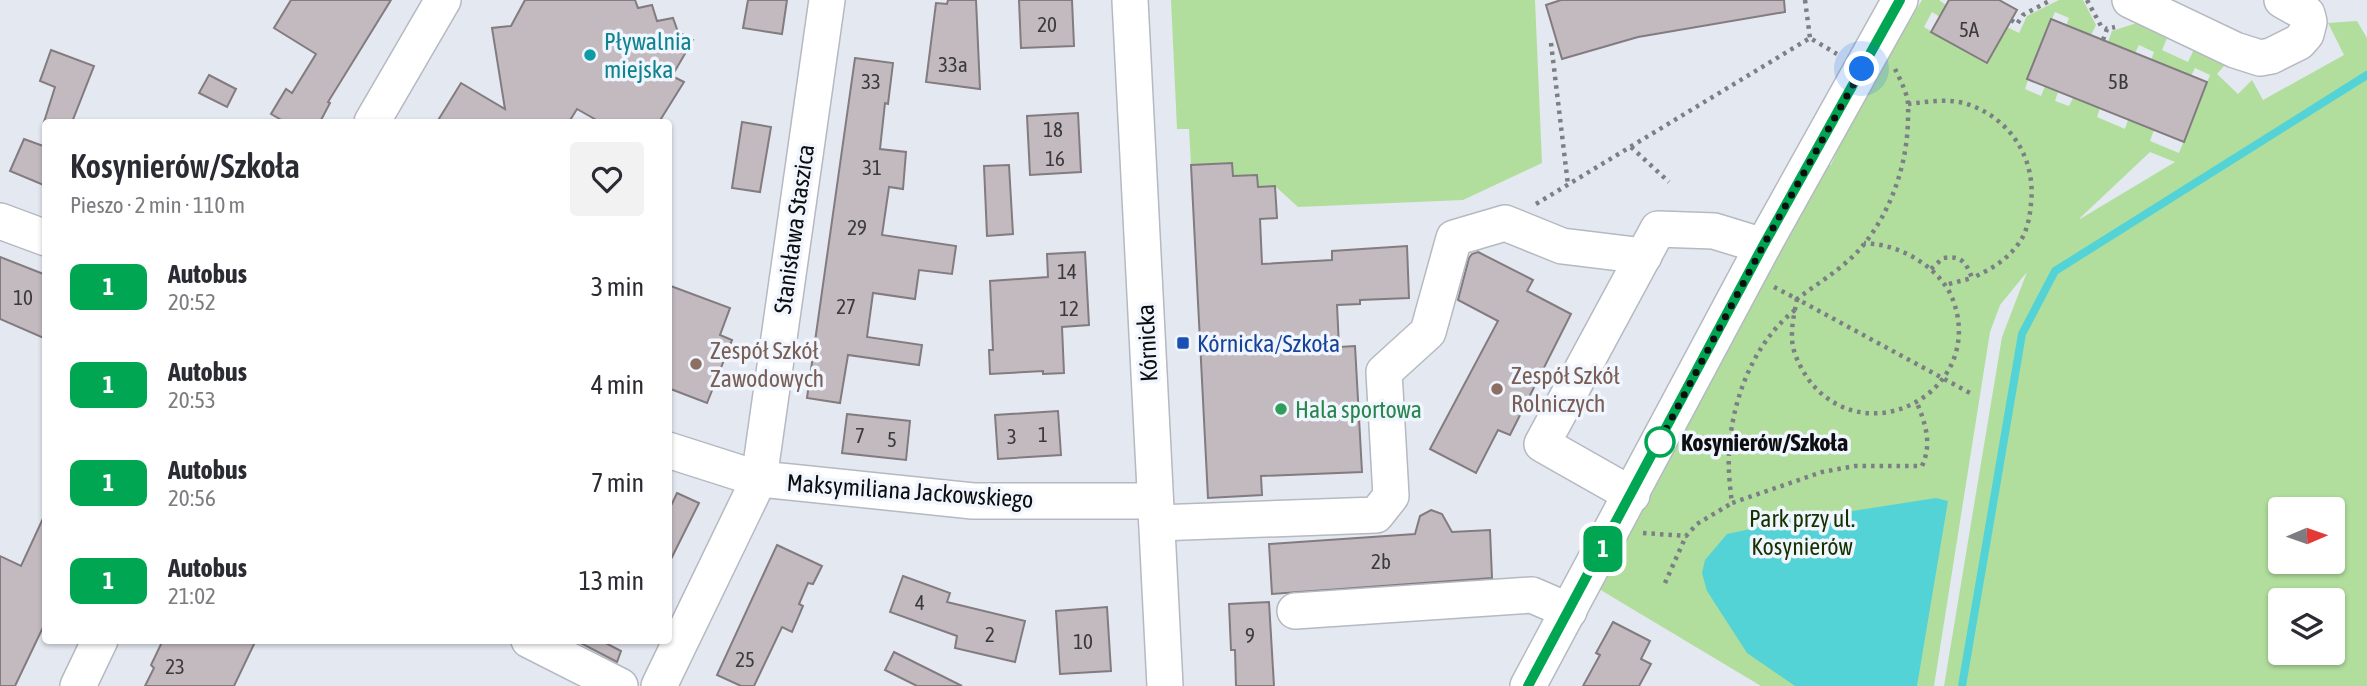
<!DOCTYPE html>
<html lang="pl">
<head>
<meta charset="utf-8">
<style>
  body { margin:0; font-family:"Asap Condensed",sans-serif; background:#f2f2f3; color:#2b2b33; height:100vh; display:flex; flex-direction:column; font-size:26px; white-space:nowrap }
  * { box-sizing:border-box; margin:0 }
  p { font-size:23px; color:#7c7c81 }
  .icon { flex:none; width:38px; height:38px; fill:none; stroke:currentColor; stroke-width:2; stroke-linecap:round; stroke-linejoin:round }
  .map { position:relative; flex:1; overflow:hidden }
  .side { position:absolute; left:42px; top:119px; width:630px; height:525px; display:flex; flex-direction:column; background:#fff; border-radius:7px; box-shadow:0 2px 5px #0004 }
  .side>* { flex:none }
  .badge { padding:0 14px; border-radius:10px; font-size:24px; line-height:46px }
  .needle { width:46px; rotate:88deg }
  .buttons { position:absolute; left:2268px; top:497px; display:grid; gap:14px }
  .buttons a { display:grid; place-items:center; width:77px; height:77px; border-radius:7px; background:#fff; box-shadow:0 2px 5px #0004; font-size:35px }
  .you { position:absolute; width:35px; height:35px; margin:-18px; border:5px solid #fff; border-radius:50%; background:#1a73e8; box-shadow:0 0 0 10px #1a73e833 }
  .map>.badge { position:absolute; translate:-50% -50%; box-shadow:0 0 0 4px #fff }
  .round { display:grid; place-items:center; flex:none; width:74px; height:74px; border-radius:7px; background:#f2f2f3 }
  .summary { display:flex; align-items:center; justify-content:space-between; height:119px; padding:0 28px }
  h1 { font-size:33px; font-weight:600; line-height:52px }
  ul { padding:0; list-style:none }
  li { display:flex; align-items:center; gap:21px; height:98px; padding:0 28px }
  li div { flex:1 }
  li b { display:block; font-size:26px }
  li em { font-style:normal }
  li .badge { min-width:77px; font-weight:700; text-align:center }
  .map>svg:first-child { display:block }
  .green { fill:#b1de9d; fill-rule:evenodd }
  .water { fill:#54d3d6 }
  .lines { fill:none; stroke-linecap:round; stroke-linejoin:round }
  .stream { stroke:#54d3d6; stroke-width:8 }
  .building { fill:#c2babf; stroke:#827b80; stroke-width:2 }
  .minor-casing { stroke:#b5b9c1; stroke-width:38 }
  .path { stroke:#7c7f84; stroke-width:4.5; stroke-dasharray:3.5 5; stroke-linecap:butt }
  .minor { stroke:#fff; stroke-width:35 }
  .line-casing { stroke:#fff; stroke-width:16 }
  .line { stroke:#00a651; stroke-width:10 }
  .walk { stroke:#0c0e10; stroke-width:7; stroke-dasharray:0 12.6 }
  .culture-dot { fill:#0f9aa8; stroke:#f1f5fd; stroke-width:2.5 }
  .transit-dot { fill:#1a4fb4; stroke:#f1f5fd; stroke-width:2.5 }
  .education-dot { fill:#8d6e63; stroke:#f1f5fd; stroke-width:2.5 }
  .leisure-dot { fill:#2e9e5b; stroke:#f1f5fd; stroke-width:2.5 }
  .stop-dot { fill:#fff; stroke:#00a651; stroke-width:3.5 }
  .labels { text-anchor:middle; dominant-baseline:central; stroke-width:7; stroke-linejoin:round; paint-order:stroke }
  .number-label { font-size:21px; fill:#3a393c }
  .culture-label { font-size:24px; fill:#0d838f; stroke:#f1f5fd; text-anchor:start }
  .street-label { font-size:24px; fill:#0c0e10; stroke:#f1f5fd }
  .transit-label { font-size:24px; fill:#164399; stroke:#f1f5fd; text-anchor:start }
  .education-label { font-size:24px; fill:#785e54; stroke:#f1f5fd; text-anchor:start }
  .leisure-label { font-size:24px; fill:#27864d; stroke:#f1f5fd; text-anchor:start }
  .stop-label { font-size:24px; font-weight:bold; fill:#0c0e10; stroke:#f1f5fd; text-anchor:start }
  .park-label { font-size:24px; fill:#133200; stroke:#f1f5fd }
</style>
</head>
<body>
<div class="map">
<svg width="2367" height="686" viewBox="0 0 2367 686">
  <rect width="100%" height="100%" fill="#e4e8f0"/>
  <g class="green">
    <polygon points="1171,0 1535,0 1542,163 1463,200 1298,207 1275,186 1258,187 1257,175 1233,176 1232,163 1191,165 1189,129 1177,129"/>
    <path d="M1922,0H1939L1946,5L1940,17L1932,12L1924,27L1987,63L2007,27L2019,33L2027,16L2059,0H2083L2096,25L2091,35L2066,26L2069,18L2055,12L2027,79L2028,80L2025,89L2041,96L2045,86L2058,92L2055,101L2069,106L2073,98L2100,108L2097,117L2125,129L2128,120L2154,130L2150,141L2179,153L2210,75L2195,68L2191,76L2151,60L2154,52L2139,45L2135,53L2108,42L2112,31L2146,20L2170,31L2162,50L2188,62L2197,43L2230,59L2217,74L2238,94L2252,80L2263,100L2344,55L2328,23L2357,21L2367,38V686H1944L2002,337L2027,272L2000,305L1990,332L1934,686H1761L1599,589L1824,163L1831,165L1839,147L1834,144L1889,42L1896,44ZM2150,152L2175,162L2080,219V218ZM2280,509H2333V562H2280ZM2280,600H2333V653H2280Z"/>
  </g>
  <polygon class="water" points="1936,498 1948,501 1917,686 1795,686 1747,653 1707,591 1702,573 1705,560 1727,534 1782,522"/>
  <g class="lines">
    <polyline class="stream" points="1962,686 2022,334 2055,271 2367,75"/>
  </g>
  <g class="building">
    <polygon points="291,0 391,0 328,102 330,103 320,122 285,122 271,114 286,89 292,93 316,54 274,28"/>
    <polygon points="525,0 635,0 638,8 652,5 657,21 673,18 678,32 693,40 672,76 684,82 659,122 600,122 577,109 569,122 437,122 461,83 505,109 492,28 511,26"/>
    <polygon points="748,0 787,0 782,34 743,28"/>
    <polygon points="948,0 976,0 980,89 926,82 936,3 947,4"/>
    <polygon points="1019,0 1072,0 1074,46 1021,48"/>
    <polygon points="1561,0 1784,0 1785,12 1638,37 1562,59 1546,5"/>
    <polygon points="1949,0 1999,0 2017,10 1987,63 1931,32"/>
    <polygon points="2051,19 2207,82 2184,142 2027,79"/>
    <polygon points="51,50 94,66 72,122 44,122 55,87 40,81"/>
    <polygon points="855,58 893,63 888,104 885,103 880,149 906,152 903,189 889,187 882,235 956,246 952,274 919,270 915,299 873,293 867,337 922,345 919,365 848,355 840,403 807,398"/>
    <polygon points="209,75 236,89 227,107 199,93"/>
    <polygon points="1078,113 1081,172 1030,175 1027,116"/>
    <polygon points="742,122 771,127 760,192 732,188"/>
    <polygon points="24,139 46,147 46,186 10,171"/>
    <polygon points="1232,163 1233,176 1257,175 1258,187 1275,186 1277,218 1260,219 1262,264 1332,260 1332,251 1407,246 1409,298 1360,300 1360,304 1337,305 1339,347 1355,346 1362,472 1261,476 1262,495 1208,498 1191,165"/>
    <polygon points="1009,165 1013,234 987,236 984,166"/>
    <polygon points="1085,252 1089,325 1062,327 1064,373 1043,374 1043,371 990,374 989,350 993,350 990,281 1048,277 1047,254"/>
    <polygon points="1478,252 1533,280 1527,291 1571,314 1510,435 1498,430 1476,473 1430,449 1498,321 1458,300 1469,258 1472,254"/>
    <polygon points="0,257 46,275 46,339 0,319"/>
    <polygon points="668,285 730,308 720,335 732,340 707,403 668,388"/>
    <polygon points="1058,411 1061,455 998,459 995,415"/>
    <polygon points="847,414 910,421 906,460 842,453"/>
    <polygon points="677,493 699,503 668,565 668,512"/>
    <polygon points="1431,510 1442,514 1452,532 1490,530 1492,578 1272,594 1269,544 1415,534 1420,516"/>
    <polygon points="46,512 46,621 15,686 0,686 0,556 21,566"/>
    <polygon points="777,545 822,566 813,584 808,583 799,604 803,606 792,632 782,627 754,686 741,686 717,675"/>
    <polygon points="903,576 950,593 947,602 1025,621 1015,662 955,648 957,636 890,612"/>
    <polygon points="1269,602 1274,686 1236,686 1235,650 1231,650 1229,604"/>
    <polygon points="1107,607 1111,671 1060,674 1056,611"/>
    <polygon points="1613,622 1650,641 1641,659 1651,664 1639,686 1583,686 1600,655 1596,653"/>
    <polygon points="163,640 256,640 234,686 145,686 154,668 151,665"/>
    <polygon points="575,640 600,640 621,651 617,662"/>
    <polygon points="894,652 962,686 917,686 885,670"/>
  </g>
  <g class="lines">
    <defs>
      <g id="minor">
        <polyline points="1130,0 1165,686"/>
        <polyline points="2130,0 2235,50 2260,58 2271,56 2299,42 2306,34 2309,22 2307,14 2282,0"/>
        <polyline points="372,122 443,0"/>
        <polyline points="0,221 46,238"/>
        <polyline points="668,450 759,479 790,482 973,501 1155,501"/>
        <polyline points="1632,495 1542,444 1658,229 1714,231 1763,246"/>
        <polyline points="1157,523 1376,515 1391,496 1384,372 1428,332 1454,238 1505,223 1562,246 1644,256"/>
        <polyline points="1295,611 1532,595 1569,611"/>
        <polyline points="529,640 620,686"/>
        <polyline points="78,686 100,640"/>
        <polyline points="659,686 759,479 827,0"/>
        <polyline points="1528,686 1763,246 1900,0"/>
      </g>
    </defs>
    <use href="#minor" class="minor-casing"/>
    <g class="path">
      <polyline points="1805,0 1810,38"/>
      <polyline points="2087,0 2101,26 2107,29"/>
      <polyline points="2011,20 2017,24 2023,15 2051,0"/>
      <polyline points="2103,40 2107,29 2115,27"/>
      <polyline points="1551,43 1568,185"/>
      <path d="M1895,69C1899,77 1903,85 1906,94C1909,102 1908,111 1908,120C1907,167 1890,214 1860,249C1842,269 1818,283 1797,299L1970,393"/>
      <path d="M1908,104C1927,102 1948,98 1967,104C2010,118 2036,158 2031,203C2030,217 2027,232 2019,243C2007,260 1990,270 1972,278"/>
      <polyline points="1631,147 1669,182"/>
      <polyline points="1536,204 1810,38 1837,54"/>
      <path d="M1931,269L1943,258C1961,255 1966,262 1972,278L1945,285"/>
      <path d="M1774,287L1797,299C1794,315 1790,331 1793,347C1796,360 1804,374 1812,384C1872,454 1986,388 1953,300C1943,273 1912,252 1885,246C1878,244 1871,244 1864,243"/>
      <path d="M1795,310C1753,343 1731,402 1729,454C1728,470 1730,487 1732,503L1822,472L1855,466H1922C1932,444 1926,425 1917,403"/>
      <polyline points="1643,533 1686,536 1697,524 1732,503"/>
      <polyline points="1665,583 1686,536"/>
    </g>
    <use href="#minor" class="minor"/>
  </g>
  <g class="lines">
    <defs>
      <polyline id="line" points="1528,686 1763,246 1900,0"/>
    </defs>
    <use href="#line" class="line-casing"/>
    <use href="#line" class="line"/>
    <polyline class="walk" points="1660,442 1657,446 1763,246 1862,69"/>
  </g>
  <circle class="culture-dot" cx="590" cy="55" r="7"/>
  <rect class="transit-dot" x="1176" y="336" width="14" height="14" rx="3.5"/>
  <g class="education-dot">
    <circle cx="696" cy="364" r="7"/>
    <circle cx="1497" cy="389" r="7"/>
  </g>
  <circle class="leisure-dot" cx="1281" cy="409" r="7"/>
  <circle class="stop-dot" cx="1660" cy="442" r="14"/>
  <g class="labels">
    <g class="number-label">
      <text x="1047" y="24">20</text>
      <text x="1969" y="29">5A</text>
      <text x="953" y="64">33a</text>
      <text x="871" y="81">33</text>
      <text x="2118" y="81">5B</text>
      <text x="1053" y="129">18</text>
      <text x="1055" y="158">16</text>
      <text x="872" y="167">31</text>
      <text x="857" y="227">29</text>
      <text x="1067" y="271">14</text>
      <text x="23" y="297">10</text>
      <text x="846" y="306">27</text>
      <text x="1069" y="308">12</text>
      <text x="1043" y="434">1</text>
      <text x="860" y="435">7</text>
      <text x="1012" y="436">3</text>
      <text x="892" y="439">5</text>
      <text x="1381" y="561">2b</text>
      <text x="920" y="602">4</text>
      <text x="990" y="634">2</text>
      <text x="1250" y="635">9</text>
      <text x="1083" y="641">10</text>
      <text x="745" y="659">25</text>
      <text x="175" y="666">23</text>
    </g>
    <g class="culture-label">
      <text x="604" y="41">Pływalnia<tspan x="604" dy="28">miejska</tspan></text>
    </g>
    <g class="street-label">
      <text transform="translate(794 229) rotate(-82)">Stanisława Staszica</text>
      <text transform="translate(1147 343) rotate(-93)">Kórnicka</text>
      <text transform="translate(910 491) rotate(4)">Maksymiliana Jackowskiego</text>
    </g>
    <g class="transit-label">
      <text x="1197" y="343">Kórnicka/Szkoła</text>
    </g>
    <g class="education-label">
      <text x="710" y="350">Zespół Szkół<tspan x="710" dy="28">Zawodowych</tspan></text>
      <text x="1511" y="375">Zespół Szkół<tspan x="1511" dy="28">Rolniczych</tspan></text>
    </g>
    <g class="leisure-label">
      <text x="1295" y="409">Hala sportowa</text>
    </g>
    <g class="stop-label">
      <text x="1681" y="442">Kosynierów/Szkoła</text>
    </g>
    <g class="park-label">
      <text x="1802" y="518">Park przy ul.<tspan x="1802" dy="28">Kosynierów</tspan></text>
    </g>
  </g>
</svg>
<div class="buttons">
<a><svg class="needle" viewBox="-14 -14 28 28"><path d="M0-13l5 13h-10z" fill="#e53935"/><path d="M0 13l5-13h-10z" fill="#7c7c81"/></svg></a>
<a><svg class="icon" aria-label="layers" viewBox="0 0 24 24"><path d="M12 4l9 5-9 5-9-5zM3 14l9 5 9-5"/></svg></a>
</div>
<div class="you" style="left:1862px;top:69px"></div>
<b class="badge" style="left:1603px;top:549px;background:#00a651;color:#fff">1</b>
<section class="side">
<div class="summary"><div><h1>Kosynierów/Szkoła</h1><p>Pieszo · 2 min · 110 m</p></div><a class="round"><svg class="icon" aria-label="heart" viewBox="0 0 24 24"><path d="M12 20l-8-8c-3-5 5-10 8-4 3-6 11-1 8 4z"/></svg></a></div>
<ul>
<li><span class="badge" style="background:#00a651;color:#fff">1</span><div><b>Autobus</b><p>20:52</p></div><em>3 min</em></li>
<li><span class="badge" style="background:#00a651;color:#fff">1</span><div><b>Autobus</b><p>20:53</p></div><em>4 min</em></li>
<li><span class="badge" style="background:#00a651;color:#fff">1</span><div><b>Autobus</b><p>20:56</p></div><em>7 min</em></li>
<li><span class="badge" style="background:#00a651;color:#fff">1</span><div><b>Autobus</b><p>21:02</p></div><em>13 min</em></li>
</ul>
</section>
</div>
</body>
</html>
